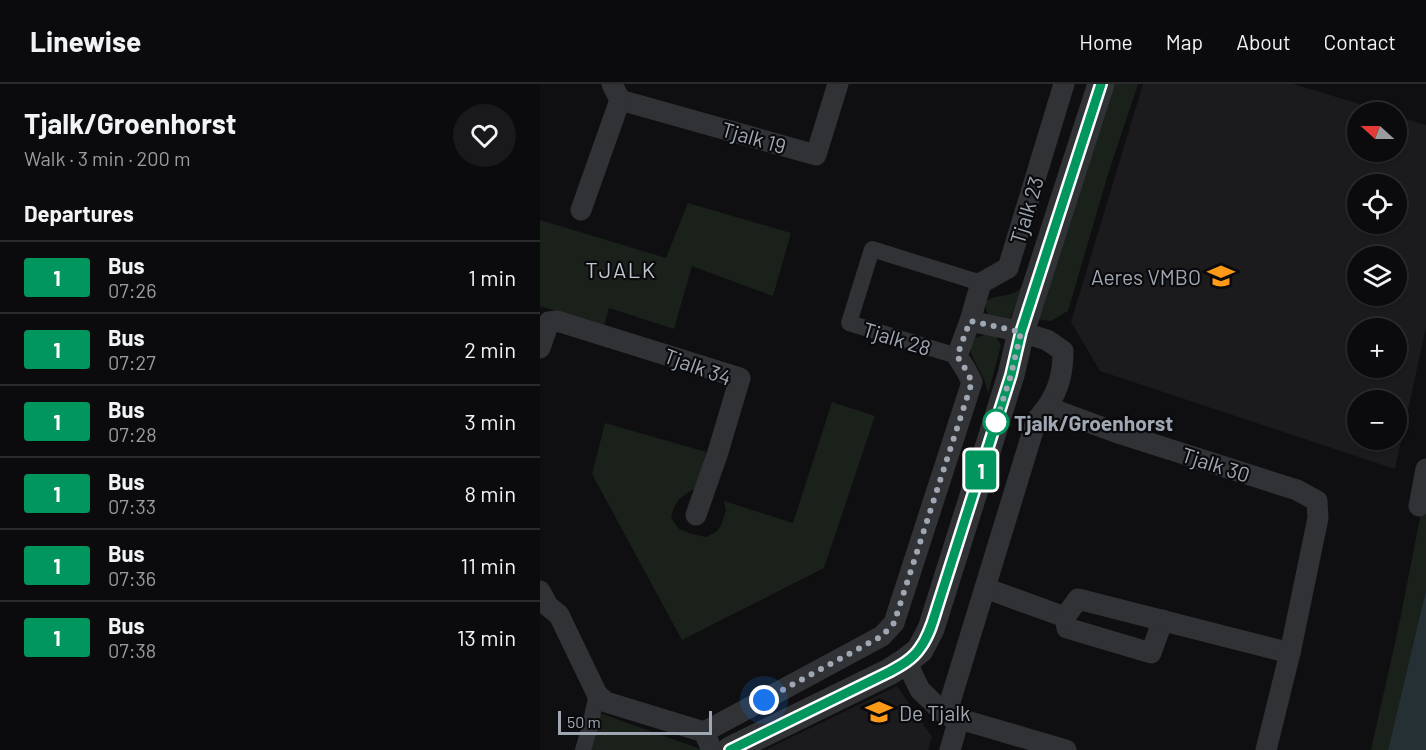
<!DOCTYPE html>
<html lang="en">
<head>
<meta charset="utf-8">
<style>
  body { margin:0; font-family:Barlow,sans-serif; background:#19191b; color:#f1f3f6; height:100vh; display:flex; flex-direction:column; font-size:22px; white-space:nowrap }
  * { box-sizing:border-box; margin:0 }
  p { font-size:20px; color:#9a9b9d }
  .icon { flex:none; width:33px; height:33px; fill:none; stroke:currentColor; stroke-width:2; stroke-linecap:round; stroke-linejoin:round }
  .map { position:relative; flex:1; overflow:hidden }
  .drawer { display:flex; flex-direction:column; background:#0b0b0d; width:540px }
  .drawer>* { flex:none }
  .badge { padding:0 12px; border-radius:4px; font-size:21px; line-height:39px }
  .needle { width:39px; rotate:291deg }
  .controls { position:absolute; left:807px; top:18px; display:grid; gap:12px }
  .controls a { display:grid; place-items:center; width:60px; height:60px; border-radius:50%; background:#0b0b0d; box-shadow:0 2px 4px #0004,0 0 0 2px #2b2b2e; font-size:30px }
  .scale { position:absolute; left:18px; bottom:15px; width:154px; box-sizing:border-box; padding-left:6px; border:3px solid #9fa7b3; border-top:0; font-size:16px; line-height:21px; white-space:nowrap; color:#9fa7b3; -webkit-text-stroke:4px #0a0a0c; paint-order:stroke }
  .you { position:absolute; width:30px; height:30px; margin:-15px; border:4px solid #fff; border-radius:50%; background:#1a73e8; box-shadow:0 0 0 9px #1a73e833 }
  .map>.badge { position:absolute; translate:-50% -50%; box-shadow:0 0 0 3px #fff }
  h2 { padding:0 24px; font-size:22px; line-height:54px }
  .round { display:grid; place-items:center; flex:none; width:63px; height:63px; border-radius:32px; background:#19191b }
  .overview { display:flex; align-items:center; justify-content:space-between; height:102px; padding:0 24px }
  h1 { font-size:28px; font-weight:700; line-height:45px }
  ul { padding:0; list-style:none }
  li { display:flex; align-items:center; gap:18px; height:72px; padding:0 24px; border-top:2px solid #2b2b2e }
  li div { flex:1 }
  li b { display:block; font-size:22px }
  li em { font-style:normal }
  li .badge { min-width:66px; font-weight:700; text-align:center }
  header { display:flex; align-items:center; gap:36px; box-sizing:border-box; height:84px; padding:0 30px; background:#0b0b0d; border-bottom:2px solid #2b2b2e }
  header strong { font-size:28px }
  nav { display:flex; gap:33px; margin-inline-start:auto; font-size:21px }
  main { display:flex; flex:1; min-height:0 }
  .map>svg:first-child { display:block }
  .built { fill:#1b1b1e; fill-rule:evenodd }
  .green { fill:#19211a }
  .water { fill:#253035 }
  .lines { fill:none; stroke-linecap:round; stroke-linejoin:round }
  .pedestrian { stroke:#303236; stroke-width:16 }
  .minor { stroke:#303236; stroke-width:21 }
  .tertiary { stroke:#303236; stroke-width:27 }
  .line-casing { stroke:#fff; stroke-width:14 }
  .line { stroke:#00965e; stroke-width:9 }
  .walk { stroke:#9fa7b3; stroke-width:6; stroke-dasharray:0 10.8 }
  .stop-dot { fill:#fff; stroke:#00965e; stroke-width:3 }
  .labels { text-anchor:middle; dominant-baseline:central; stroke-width:4.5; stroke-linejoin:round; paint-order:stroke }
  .street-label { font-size:21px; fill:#9fa7b3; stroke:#0a0a0c }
  .poi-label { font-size:21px; fill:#9fa7b3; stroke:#0a0a0c; text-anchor:end }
  .stop-label { font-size:21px; font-weight:bold; fill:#9fa7b3; stroke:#0a0a0c; text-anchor:start }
  .neighbourhood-label { font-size:22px; letter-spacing:1.5px; fill:#c0c6cf; stroke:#0a0a0c }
</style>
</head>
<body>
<header>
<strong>Linewise</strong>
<nav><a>Home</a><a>Map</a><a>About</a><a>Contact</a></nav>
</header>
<main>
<section class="drawer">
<div class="overview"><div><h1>Tjalk/Groenhorst</h1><p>Walk · 3 min · 200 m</p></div><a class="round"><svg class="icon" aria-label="heart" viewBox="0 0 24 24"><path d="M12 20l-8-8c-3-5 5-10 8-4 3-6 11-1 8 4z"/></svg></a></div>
<h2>Departures</h2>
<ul>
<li><span class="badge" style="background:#00965e;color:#fff">1</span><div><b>Bus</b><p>07:26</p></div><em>1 min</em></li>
<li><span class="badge" style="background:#00965e;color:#fff">1</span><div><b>Bus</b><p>07:27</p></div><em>2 min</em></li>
<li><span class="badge" style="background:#00965e;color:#fff">1</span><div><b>Bus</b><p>07:28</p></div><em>3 min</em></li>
<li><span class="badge" style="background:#00965e;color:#fff">1</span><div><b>Bus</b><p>07:33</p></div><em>8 min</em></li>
<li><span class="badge" style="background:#00965e;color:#fff">1</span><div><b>Bus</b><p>07:36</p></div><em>11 min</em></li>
<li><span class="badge" style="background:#00965e;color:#fff">1</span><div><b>Bus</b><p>07:38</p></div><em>13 min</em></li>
</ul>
</section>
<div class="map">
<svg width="886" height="666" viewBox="0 0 886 666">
  <rect width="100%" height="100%" fill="#0f0f11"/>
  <g class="built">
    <path d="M603,0H753L846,28H818V68H856L857,32L886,41V244L855,385L560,287L531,238ZM818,100H856V140H818ZM818,172H856V212H818ZM818,244H856V284H818ZM818,316H856V356H818Z"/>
    <polygon points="357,602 392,653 388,666 225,666"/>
  </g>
  <g class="green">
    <polygon points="568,0 598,0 569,87 528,227 511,237 496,235"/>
    <polygon points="148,119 251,149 233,212 152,182 134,245 69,224 64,242 0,222 0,136 126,174"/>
    <path d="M482,203L470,235L463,238C451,232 445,233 446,218C456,208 469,216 482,203Z"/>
    <path d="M447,250L456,253L461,261L448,310C446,291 432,279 429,261L435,254Z"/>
    <path d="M292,318L335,332L284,484L142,556L52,390L65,339L166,368L157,403C141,413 135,415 131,434L139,445L152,450L166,453L176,448L181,442L186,426L184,417L253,439Z"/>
    <polygon points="886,403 886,506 848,666 831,666 860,536"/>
    <polygon points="57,628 163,666 44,666"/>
  </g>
  <polygon class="water" points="886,506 886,666 848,666"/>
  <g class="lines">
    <g class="pedestrian">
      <polyline points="417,272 309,239 332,165 441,199"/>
      <polyline points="43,666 49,646 57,610"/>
    </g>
    <g class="minor">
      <polyline points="80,16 276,71 298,0"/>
      <polyline points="41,126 80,16 72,0"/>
      <path d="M430,237L481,248L507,256L523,267C523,289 519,305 507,323"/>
      <polyline points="0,264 9,238 17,237 200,294 178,368 156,431"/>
      <polyline points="879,422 886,385"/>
      <polyline points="445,504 525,533 527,544 611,569 623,536"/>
      <polyline points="0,507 8,522 19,531 57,610 66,618 164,648 172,666"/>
      <polyline points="525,533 538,515 750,569"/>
      <polyline points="366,577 380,606 406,631 526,666"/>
      <polyline points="406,631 496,337 507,323 575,348 757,406 777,417 778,434 750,569 726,666"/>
      <polyline points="164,648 342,552 354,539 432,298 426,286 417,272 430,237 441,199 468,184 524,0"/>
      <polyline points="410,666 419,635"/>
    </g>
    <polyline class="tertiary" points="190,666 349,588 366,577 380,566 391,545 471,291 481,248 561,0"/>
  </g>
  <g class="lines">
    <defs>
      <path id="line" d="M190,666L349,588C360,582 373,575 380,564C389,552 393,537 397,524L471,291L481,248L561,0"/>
    </defs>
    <use href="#line" class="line-casing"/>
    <use href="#line" class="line"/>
    <polyline class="walk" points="224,616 342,552 354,539 432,298 426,286 417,272 430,237 481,248 471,291 456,338"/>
  </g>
  <defs>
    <symbol id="school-bare" viewBox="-9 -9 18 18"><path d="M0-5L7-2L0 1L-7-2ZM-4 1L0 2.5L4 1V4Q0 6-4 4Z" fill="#ff9a19" stroke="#0a0a0c" stroke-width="2.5" paint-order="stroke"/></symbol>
  </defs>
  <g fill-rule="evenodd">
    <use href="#school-bare" x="662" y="173" width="38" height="38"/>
    <use href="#school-bare" x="320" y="609" width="38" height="38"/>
  </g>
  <circle class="stop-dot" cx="456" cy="338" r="12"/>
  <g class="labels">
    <g class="street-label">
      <text transform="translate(214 53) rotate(16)">Tjalk 19</text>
      <text transform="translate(486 126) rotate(-73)">Tjalk 23</text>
      <text transform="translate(357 254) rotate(17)">Tjalk 28</text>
      <text transform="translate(158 282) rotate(20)">Tjalk 34</text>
      <text transform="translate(676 380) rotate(18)">Tjalk 30</text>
    </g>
    <g class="poi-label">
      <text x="661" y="192">Aeres VMBO</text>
      <text x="359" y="628" text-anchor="start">De Tjalk</text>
    </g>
    <g class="stop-label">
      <text x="474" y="338">Tjalk/Groenhorst</text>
    </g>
    <g class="neighbourhood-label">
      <text x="81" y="185">TJALK</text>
    </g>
  </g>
</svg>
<div class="controls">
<a><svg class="needle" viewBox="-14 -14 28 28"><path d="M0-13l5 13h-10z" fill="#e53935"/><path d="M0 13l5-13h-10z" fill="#9a9b9d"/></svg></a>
<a><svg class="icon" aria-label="locate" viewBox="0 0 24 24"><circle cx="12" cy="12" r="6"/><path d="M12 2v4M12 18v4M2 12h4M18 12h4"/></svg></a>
<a><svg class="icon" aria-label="layers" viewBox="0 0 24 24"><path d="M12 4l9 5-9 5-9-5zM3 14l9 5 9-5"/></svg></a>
<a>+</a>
<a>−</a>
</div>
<div class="scale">50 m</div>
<div class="you" style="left:224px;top:616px"></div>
<b class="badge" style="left:441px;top:386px;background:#00965e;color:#fff">1</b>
</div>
</main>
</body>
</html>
